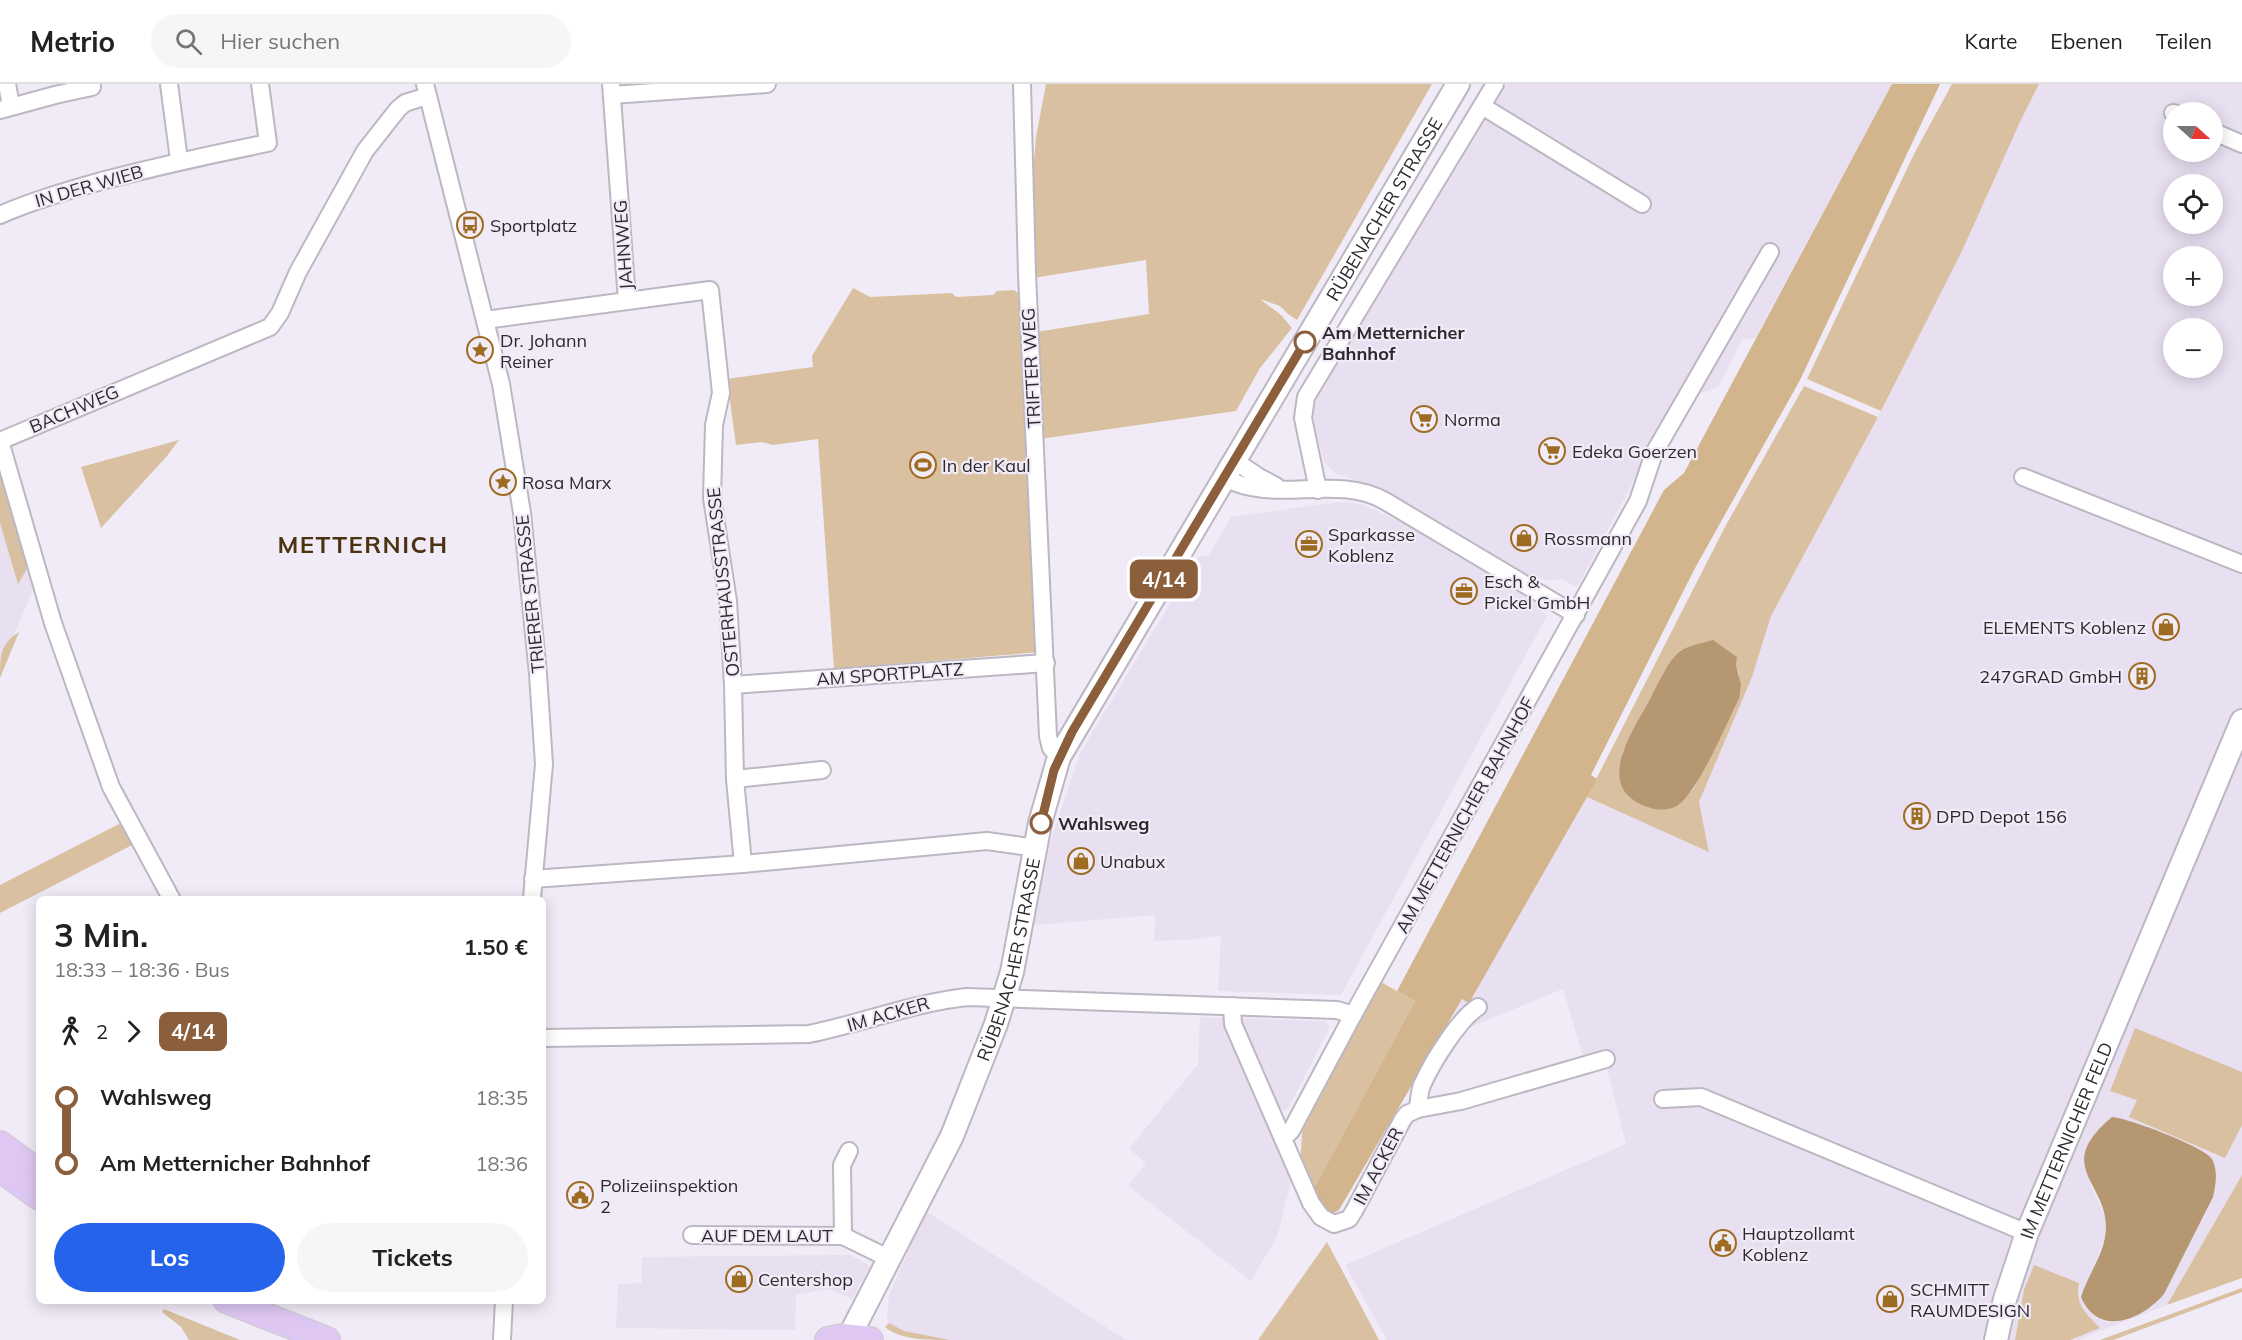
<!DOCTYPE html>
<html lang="de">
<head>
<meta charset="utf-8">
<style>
  body { margin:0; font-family:Mulish,sans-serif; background:#f6f6f6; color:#222; height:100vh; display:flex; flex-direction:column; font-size:22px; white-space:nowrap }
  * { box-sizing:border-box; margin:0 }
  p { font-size:20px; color:#767676 }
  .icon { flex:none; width:33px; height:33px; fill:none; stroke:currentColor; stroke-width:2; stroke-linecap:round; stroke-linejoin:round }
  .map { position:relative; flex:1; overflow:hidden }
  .side { position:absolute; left:36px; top:812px; width:510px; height:408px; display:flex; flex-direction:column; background:#fff; border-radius:9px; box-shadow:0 3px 15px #0003 }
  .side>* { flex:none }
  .badge { padding:0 12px; border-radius:9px; font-size:21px; line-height:39px }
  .needle { width:39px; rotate:111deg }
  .controls { position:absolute; left:2163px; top:18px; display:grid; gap:12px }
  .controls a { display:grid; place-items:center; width:60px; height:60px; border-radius:50%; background:#fff; box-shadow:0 3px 15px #0003; font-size:30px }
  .map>.badge { position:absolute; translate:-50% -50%; box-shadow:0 0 0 3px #fff }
  .legs { display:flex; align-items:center; gap:9px; height:66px; padding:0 18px; font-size:20px }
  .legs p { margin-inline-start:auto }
  .summary { display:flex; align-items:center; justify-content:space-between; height:102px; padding:0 18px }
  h1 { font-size:33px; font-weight:700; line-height:45px }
  .cta { display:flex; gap:12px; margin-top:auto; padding:12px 18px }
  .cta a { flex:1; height:69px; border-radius:36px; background:#2563eb; color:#fff; font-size:24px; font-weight:700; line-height:69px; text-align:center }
  .cta a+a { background:#f6f6f6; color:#222 }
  ul { padding:0 18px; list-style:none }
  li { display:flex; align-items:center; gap:21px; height:66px; font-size:22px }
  li i { display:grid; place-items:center; width:9px; height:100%; margin:0 8px; background:currentColor }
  li i::after { content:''; width:15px; height:15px; margin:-8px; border:4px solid; border-radius:50%; background:#fff }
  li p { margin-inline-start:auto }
  li:first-child i { background:linear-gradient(#0000 50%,currentColor 0) }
  li:last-child i { background:linear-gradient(currentColor 50%,#0000 0) }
  header { display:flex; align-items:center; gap:36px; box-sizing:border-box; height:84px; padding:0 30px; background:#fff; border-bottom:2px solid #e0e0e0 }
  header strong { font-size:28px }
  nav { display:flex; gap:33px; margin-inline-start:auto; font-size:21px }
  .search { width:420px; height:54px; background:#f6f6f6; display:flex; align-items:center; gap:15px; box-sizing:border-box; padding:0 21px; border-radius:33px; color:#767676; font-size:22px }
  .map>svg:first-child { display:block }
  .built { fill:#e8dff1; fill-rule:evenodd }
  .green { fill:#d9c0a1; fill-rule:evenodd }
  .forest { fill:#d2b48d }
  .water { fill:#b59772 }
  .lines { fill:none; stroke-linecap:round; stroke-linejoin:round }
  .street-casing { stroke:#bcb7c2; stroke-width:20 }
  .secondary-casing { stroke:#bcb7c2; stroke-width:26 }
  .primary-casing { stroke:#cccccd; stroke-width:28 }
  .street { stroke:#fff; stroke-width:16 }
  .secondary { stroke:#fff; stroke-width:22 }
  .primary { stroke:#dec8f3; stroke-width:26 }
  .line-1-casing { stroke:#fff; stroke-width:14 }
  .line-1 { stroke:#8b5e3c; stroke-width:9 }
  .stop-1-dot { fill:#fff; stroke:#8b5e3c; stroke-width:3 }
  .labels { text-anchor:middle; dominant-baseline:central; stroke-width:4.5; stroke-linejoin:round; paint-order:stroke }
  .street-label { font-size:18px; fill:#2c2a2f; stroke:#f1ebf7 }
  .poi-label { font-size:18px; fill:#2c2a2f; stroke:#f1ebf7; text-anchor:start }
  .stop-label { font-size:18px; font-weight:bold; fill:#2c2a2f; stroke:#f1ebf7; text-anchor:start }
  .district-label { font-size:24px; font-weight:bold; letter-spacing:1.5px; fill:#4b3310; stroke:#f1ebf7 }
</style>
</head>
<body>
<header>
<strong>Metrio</strong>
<div class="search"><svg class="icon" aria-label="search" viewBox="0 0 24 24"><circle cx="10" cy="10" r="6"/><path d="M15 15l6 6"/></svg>Hier suchen</div>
<nav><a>Karte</a><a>Ebenen</a><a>Teilen</a></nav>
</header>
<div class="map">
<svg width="2242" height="1256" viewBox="0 0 2242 1256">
  <rect width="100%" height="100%" fill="#f1ebf7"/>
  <g class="built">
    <polygon points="1507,0 1892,0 1755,254 1743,255 1718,303 1676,318 1577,503 1561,495 1551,497 1530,493 1382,405 1335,389 1324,378 1314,340 1314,324 1319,311"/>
    <path d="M2039,0H2242V1091L2167,1221L2078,1256H1387L1345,1181L1626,1060L1603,969L1584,975L1563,905L1468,944L1451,936L1462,915L1469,918L1587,713L1709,767L1699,718L1752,593L1771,532L1881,327L1963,165L2020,38ZM2174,28H2212V68H2174ZM2174,100H2212V140H2174ZM2174,172H2212V212H2174ZM2174,244H2212V284H2174ZM2085,1087L2154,1221L2109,1239L2096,1234L2085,1223L2097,1175L2105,1153V1133Z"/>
    <polygon points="0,382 35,502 0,582"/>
    <polygon points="1339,418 1361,420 1407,441 1540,522 1545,531 1548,530 1341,911 1218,907 1221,851 1199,855 1154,857 1155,831 1034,841 1050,758 1080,669 1198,473 1209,471 1231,433"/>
    <polygon points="1200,933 1227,934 1293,1089 1277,1153 1251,1197 1128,1102 1146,1079 1129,1065 1198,980"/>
    <polygon points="1237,934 1325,937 1330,943 1288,1025 1284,1026 1275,1022"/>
    <polygon points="926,1127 1126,1256 950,1256 904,1247 889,1239 887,1234 889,1211"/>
    <polygon points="850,1171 870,1182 852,1215 828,1205 796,1211 795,1246 616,1244 618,1200 642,1199 642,1173"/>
  </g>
  <g class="green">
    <polygon points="1046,0 1432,0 1297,236 1288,230 1280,222 1260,215 1281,231 1292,244 1260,284 1236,327 1040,355 1036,248 1149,230 1146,176 1033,194 1030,126 1036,53"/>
    <polygon points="1952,0 2039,0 2020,38 1963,165 1881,327 1807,295 1915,68"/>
    <polygon points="853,204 870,213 952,209 956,213 993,211 997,207 1014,206 1023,213 1041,568 834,585 818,355 773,361 762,358 736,361 727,295 813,283 812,272"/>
    <path d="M1804,302L1878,333L1771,532L1752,593L1699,718L1709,768L1587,713L1725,443ZM1681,566L1736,580L1739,589V615L1694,704L1679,721L1622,670L1664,588Z"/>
    <polygon points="179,356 167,372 101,444 81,383"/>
    <polygon points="0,382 31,478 18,500 0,439"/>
    <path d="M19,548L0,594C0,572 0,560 19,548Z"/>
    <polygon points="123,738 136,759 0,829 0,801"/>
    <polygon points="1377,896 1415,917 1312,1108 1300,1080 1303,1037"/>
    <polygon points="2135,944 2242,988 2242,1041 2225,1074 2129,1033 2137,1016 2110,1007"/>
    <polygon points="2242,1091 2242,1194 2167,1221"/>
    <polygon points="1327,1158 1379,1256 1258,1256"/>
    <path d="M2034,1181L2079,1199C2075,1221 2085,1228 2100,1244L2070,1256H2015L2024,1206Z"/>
    <polygon points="2242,1204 2242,1208 2113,1256 2100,1256"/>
    <polygon points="164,1225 240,1256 189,1256 181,1243 162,1228"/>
    <path d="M889,1239L904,1247L950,1256C929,1256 900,1256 885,1243Z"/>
  </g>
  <polygon class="forest" points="1892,0 1940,0 1800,296 1694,486 1591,691 1597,695 1587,713 1469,919 1462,915 1339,1126 1332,1130 1327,1127 1312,1108 1415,917 1397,907 1664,406 1684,389"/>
  <g class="water">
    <path d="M1713,556L1737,573L1736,580L1741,601L1739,615C1724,644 1703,697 1681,719C1673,726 1661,727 1651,724C1591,706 1631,651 1650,615C1657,602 1669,574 1682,566C1691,561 1703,559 1713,556Z"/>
    <path d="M2112,1033C2128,1034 2205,1063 2212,1075C2218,1087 2216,1100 2213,1113L2164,1210C2142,1236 2098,1254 2081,1213C2087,1193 2102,1173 2105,1153C2114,1099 2049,1086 2112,1033Z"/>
  </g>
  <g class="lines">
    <defs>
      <g id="street">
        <polyline points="7,0 11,22"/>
        <polyline points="169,0 179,76"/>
        <polyline points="425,0 501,300 522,429 538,590 544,680 532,814"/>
        <polyline points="611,0 627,216"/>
        <polyline points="1022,0 1027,190 1048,652 1051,664 1059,673"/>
        <polyline points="612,11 767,0"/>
        <polyline points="1482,22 1642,120"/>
        <polyline points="0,26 55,11 92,3 91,0"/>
        <polyline points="2173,29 2174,29"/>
        <polyline points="2212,47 2242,60"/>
        <path d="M0,131C34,116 70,106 105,96C159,82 213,70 268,59L260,0"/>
        <polyline points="485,236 710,206 721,309 714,341 712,414 728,517 733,601 735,695 743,780"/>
        <polyline points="0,357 270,243 280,229 298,188 365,67 398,25 405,19 427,12"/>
        <polyline points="0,357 53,539 111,703 171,814"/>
        <polyline points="1235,377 1259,393 1276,402"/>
        <polyline points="2023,393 2242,480"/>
        <path d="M1225,394C1275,421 1336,389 1385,417L1576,531"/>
        <polyline points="1318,406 1303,334 1306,313 1495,0"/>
        <polyline points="733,601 1046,579"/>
        <polyline points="735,695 822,686"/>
        <polyline points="533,795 743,780 987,757 1036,764"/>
        <polyline points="1232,922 1233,940 1311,1119 1321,1133 1334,1140 1349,1135 1354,1127 1403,1035 1407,1030 1418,1025 1461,1017 1606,975"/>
        <polyline points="1353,931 1638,417 1654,369 1770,168"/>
        <path d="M543,954L809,950C862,939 913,919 967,913L1337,926L1353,931L1291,1047L1284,1053"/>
        <polyline points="1663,1015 1701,1013 2027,1149"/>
        <path d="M1418,1025C1419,1017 1419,1009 1422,1001C1432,979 1458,936 1478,923"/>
        <polyline points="692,1151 843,1152 890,1175"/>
        <polyline points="843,1152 842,1081 849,1067"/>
        <polyline points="502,1256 504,1216"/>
      </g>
      <g id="secondary">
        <path id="s1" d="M849,1253L952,1052L996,940L1012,888L1040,739L1059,673L1458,0"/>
        <path id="s2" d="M1996,1256L2005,1215L2027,1149L2242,637"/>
      </g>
      <g id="primary">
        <polyline points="0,1060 39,1089"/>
        <polyline points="0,1085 39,1113"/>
        <polyline points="226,1216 327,1256"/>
        <polyline points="828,1256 842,1253 870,1256"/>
      </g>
    </defs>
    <use href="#street" class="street-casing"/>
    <use href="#secondary" class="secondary-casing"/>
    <use href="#primary" class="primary-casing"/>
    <use href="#street" class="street"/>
    <use href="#secondary" class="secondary"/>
    <use href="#primary" class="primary"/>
  </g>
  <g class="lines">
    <defs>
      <polyline id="line-1" points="1041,739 1054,686 1072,648 1305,258"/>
    </defs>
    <use href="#line-1" class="line-1-casing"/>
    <use href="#line-1" class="line-1"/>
  </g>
  <defs>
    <symbol id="bus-ring" viewBox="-11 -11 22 22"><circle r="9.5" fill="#f1ebf7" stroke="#9e6c21" stroke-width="1.5"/><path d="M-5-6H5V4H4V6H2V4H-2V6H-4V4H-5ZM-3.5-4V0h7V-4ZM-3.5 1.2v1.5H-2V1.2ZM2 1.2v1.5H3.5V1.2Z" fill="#9e6c21"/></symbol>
    <symbol id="sight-ring" viewBox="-11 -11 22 22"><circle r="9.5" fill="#f1ebf7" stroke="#9e6c21" stroke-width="1.5"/><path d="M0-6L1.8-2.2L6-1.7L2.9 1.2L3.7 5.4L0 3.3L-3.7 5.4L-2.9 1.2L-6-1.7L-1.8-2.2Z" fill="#9e6c21"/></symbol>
    <symbol id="supermarket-ring" viewBox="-11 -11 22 22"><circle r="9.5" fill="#f1ebf7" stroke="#9e6c21" stroke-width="1.5"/><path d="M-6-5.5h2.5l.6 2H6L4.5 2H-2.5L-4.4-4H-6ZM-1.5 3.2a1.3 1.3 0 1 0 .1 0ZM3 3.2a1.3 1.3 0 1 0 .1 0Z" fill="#9e6c21"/></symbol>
    <symbol id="stadium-ring" viewBox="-11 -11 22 22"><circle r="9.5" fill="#f1ebf7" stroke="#9e6c21" stroke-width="1.5"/><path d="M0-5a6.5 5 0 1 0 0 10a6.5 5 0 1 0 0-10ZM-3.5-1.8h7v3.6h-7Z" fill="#9e6c21"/></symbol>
    <symbol id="shop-ring" viewBox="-11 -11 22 22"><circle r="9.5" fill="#f1ebf7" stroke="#9e6c21" stroke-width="1.5"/><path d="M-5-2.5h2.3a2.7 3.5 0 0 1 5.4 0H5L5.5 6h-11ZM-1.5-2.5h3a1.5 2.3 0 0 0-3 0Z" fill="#9e6c21"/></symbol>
    <symbol id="office-ring" viewBox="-11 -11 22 22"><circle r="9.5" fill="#f1ebf7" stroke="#9e6c21" stroke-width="1.5"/><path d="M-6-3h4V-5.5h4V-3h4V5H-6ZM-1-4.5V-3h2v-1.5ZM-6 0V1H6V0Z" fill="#9e6c21"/></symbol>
    <symbol id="building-ring" viewBox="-11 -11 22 22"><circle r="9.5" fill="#f1ebf7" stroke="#9e6c21" stroke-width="1.5"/><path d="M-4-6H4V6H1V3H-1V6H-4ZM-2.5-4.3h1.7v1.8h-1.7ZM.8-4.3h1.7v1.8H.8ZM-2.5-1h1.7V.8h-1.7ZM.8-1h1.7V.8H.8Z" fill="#9e6c21"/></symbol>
    <symbol id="civic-ring" viewBox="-11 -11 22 22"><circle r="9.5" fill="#f1ebf7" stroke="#9e6c21" stroke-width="1.5"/><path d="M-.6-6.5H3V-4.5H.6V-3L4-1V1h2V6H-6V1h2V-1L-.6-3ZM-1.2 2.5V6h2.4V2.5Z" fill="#9e6c21"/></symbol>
  </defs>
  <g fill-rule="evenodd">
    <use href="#bus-ring" x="455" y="126" width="30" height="30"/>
    <use href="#sight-ring" x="465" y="251" width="30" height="30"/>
    <use href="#supermarket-ring" x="1409" y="320" width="30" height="30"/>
    <use href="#supermarket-ring" x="1537" y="352" width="30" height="30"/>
    <use href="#stadium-ring" x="908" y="366" width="30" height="30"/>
    <use href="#sight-ring" x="488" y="383" width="30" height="30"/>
    <use href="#shop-ring" x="1509" y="439" width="30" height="30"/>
    <use href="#office-ring" x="1294" y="445" width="30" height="30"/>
    <use href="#office-ring" x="1449" y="492" width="30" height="30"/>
    <use href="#shop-ring" x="2151" y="528" width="30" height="30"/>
    <use href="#building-ring" x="2127" y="577" width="30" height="30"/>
    <use href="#building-ring" x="1902" y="717" width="30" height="30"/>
    <use href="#shop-ring" x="1066" y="762" width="30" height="30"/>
    <use href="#civic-ring" x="565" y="1096" width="30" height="30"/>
    <use href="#civic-ring" x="1708" y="1144" width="30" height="30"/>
    <use href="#shop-ring" x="724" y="1180" width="30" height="30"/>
    <use href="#shop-ring" x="1875" y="1200" width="30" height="30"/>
  </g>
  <g class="stop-1-dot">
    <circle cx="1305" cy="258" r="10"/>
    <circle cx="1041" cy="739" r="10"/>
  </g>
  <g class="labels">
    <g class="street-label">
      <text transform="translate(89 102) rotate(-16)">IN DER WIEB</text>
      <text stroke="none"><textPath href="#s1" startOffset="1258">RÜBENACHER STRASSE</textPath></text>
      <text transform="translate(623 161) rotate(-94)">JAHNWEG</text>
      <text transform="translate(1031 284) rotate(-93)">TRIFTER WEG</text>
      <text transform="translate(74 325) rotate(-23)">BACHWEG</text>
      <text transform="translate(723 498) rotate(-96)">OSTERHAUSSTRASSE</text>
      <text transform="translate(530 510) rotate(-96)">TRIERER STRASSE</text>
      <text transform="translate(890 590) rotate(-4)">AM SPORTPLATZ</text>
      <text transform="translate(1465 731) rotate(-61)">AM METTERNICHER BAHNHOF</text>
      <text stroke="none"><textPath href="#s1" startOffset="412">RÜBENACHER STRASSE</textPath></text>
      <text transform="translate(888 930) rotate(-16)">IM ACKER</text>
      <text stroke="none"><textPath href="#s2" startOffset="212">IM METTERNICHER FELD</textPath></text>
      <text transform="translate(1378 1082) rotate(-62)">IM ACKER</text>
      <text x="767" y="1151">AUF DEM LAUT</text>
    </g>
    <g class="poi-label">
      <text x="490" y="141">Sportplatz</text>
      <text x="500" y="256">Dr. Johann<tspan x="500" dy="21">Reiner</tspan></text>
      <text x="1444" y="335">Norma</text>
      <text x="1572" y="367">Edeka Goerzen</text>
      <text x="942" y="381">In der Kaul</text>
      <text x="522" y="398">Rosa Marx</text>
      <text x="1328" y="450">Sparkasse<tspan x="1328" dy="21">Koblenz</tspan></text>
      <text x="1544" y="454">Rossmann</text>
      <text x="1484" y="497">Esch &amp;<tspan x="1484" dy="21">Pickel GmbH</tspan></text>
      <text x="2146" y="543" text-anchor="end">ELEMENTS Koblenz</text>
      <text x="2122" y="592" text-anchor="end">247GRAD GmbH</text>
      <text x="1936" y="732">DPD Depot 156</text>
      <text x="1100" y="777">Unabux</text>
      <text x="600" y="1101">Polizeiinspektion<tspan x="600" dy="21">2</tspan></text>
      <text x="1742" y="1149">Hauptzollamt<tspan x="1742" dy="21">Koblenz</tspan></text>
      <text x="758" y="1195">Centershop</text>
      <text x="1910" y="1205">SCHMITT<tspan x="1910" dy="21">RAUMDESIGN</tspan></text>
    </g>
    <g class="stop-label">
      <text x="1322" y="248">Am Metternicher<tspan x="1322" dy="21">Bahnhof</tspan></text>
      <text x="1058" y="739">Wahlsweg</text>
    </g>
    <g class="district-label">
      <text x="363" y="460">METTERNICH</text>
    </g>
  </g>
</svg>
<div class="controls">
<a><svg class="needle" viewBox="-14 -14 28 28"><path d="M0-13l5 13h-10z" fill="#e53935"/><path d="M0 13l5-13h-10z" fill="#767676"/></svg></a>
<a><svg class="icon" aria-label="locate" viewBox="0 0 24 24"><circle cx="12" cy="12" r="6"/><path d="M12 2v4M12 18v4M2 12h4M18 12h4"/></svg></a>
<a>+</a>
<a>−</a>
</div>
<b class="badge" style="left:1164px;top:495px;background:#8b5e3c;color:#fff">4/14</b>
<section class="side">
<div class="summary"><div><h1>3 Min.</h1><p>18:33 – 18:36 · Bus</p></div><b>1.50 €</b></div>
<div class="legs"><svg class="icon" aria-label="walk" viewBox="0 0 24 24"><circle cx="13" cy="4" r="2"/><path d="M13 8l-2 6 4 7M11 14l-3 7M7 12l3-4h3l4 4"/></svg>2<svg class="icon" aria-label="forward" viewBox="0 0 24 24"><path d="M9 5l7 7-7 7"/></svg><b class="badge" style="background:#8b5e3c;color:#fff">4/14</b></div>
<ul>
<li><i style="color:#8b5e3c"></i><b>Wahlsweg</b><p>18:35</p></li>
<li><i style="color:#8b5e3c"></i><b>Am Metternicher Bahnhof</b><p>18:36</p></li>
</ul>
<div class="cta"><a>Los</a><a>Tickets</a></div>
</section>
</div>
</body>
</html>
